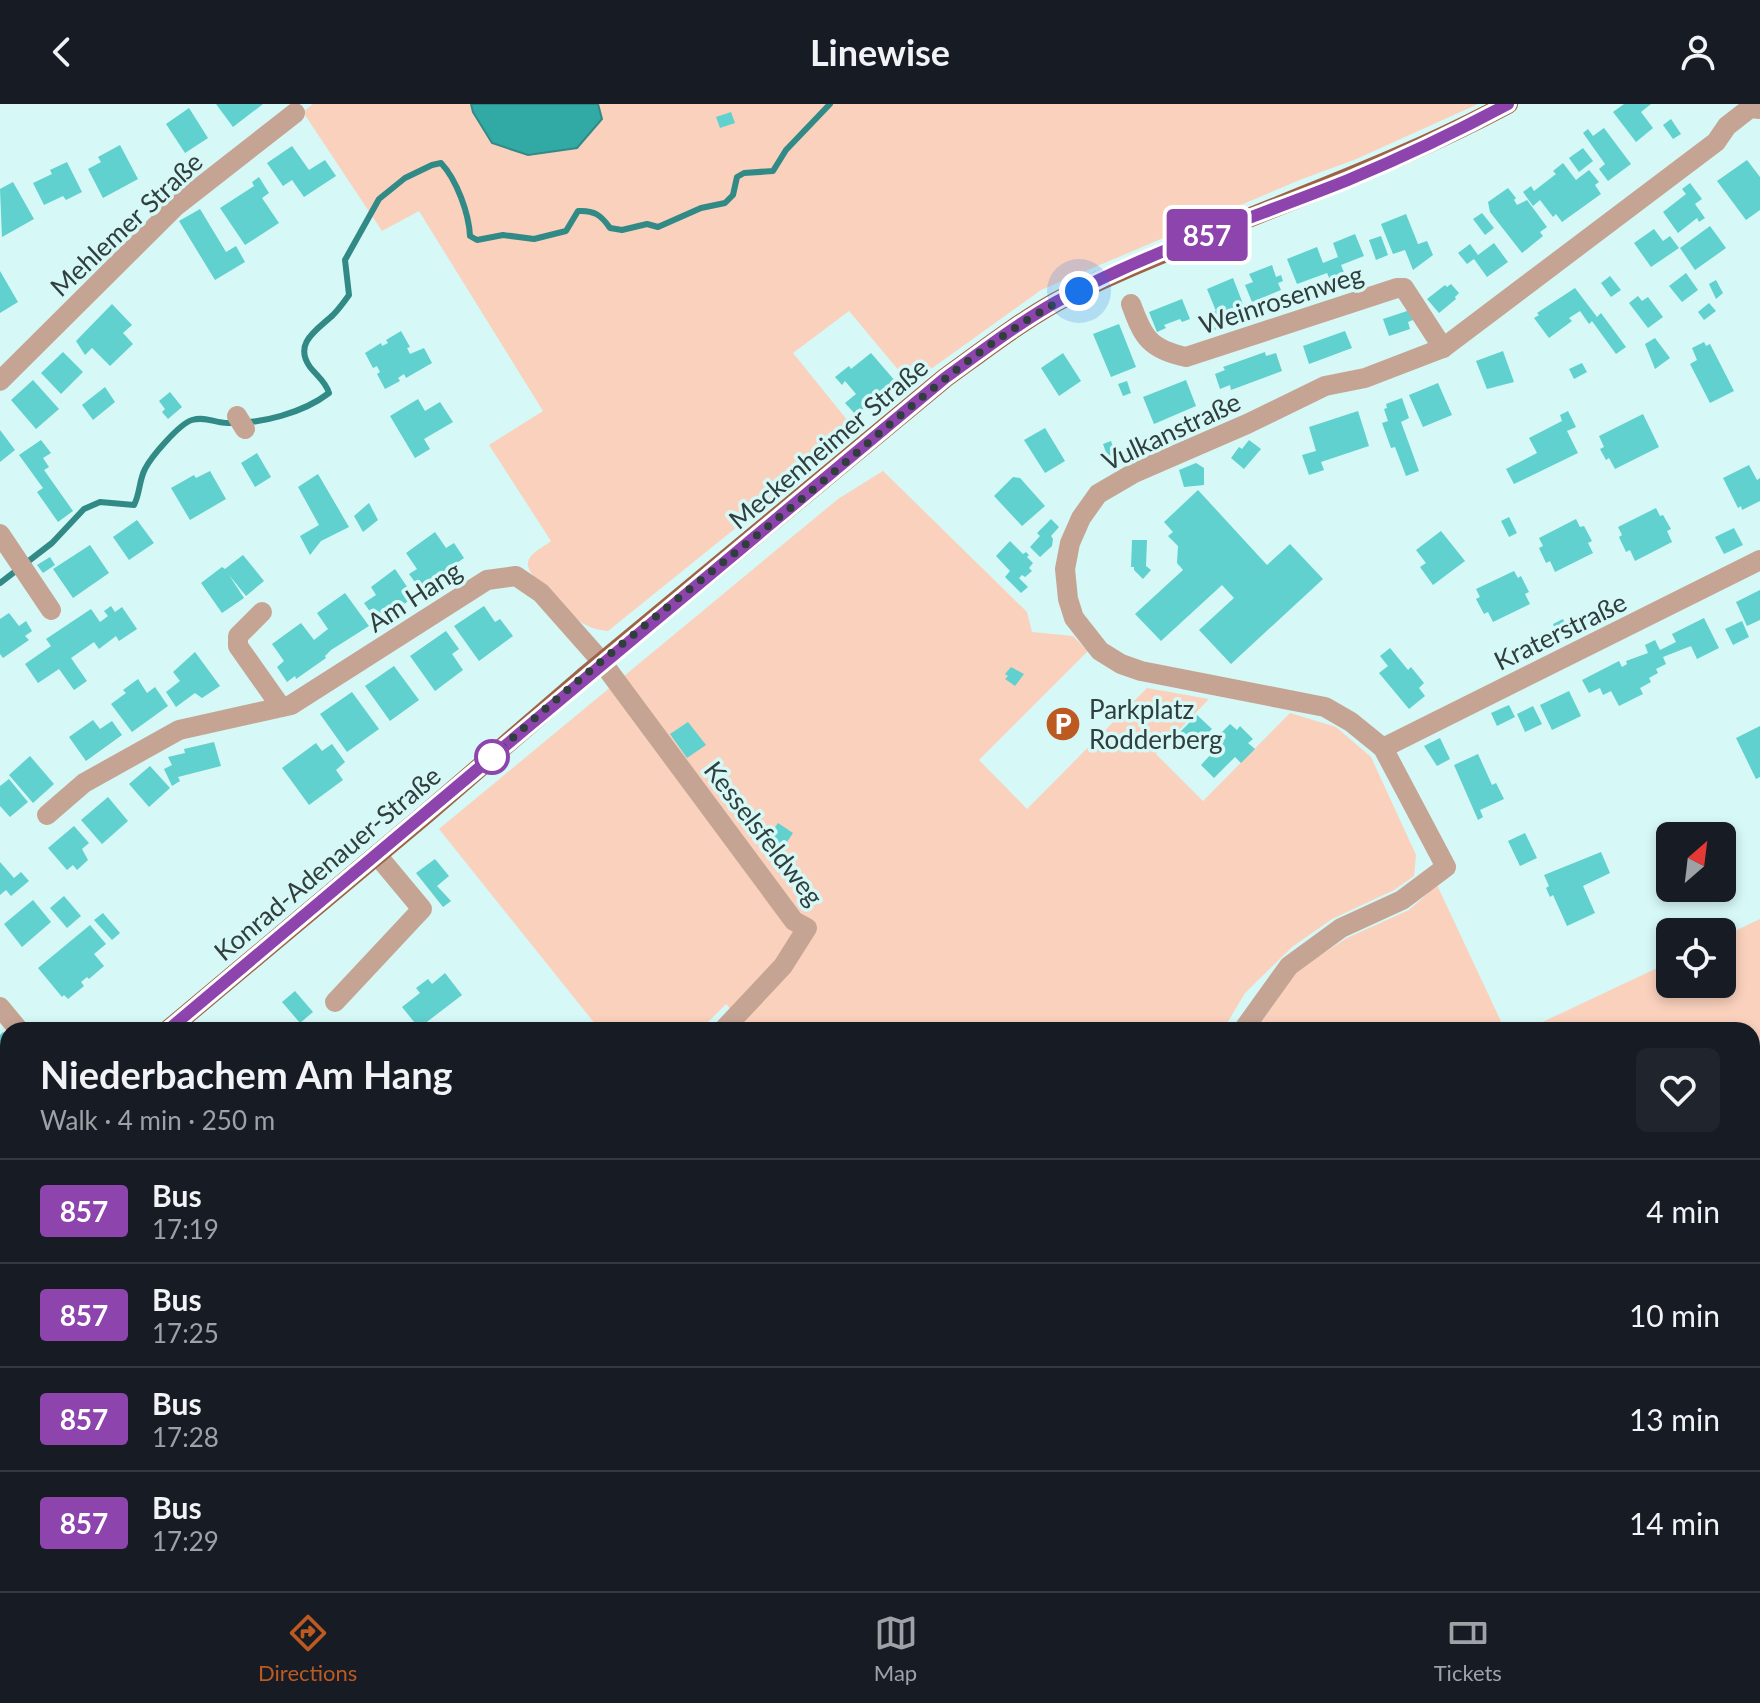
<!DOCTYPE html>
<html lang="en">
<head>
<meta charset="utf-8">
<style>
  body { margin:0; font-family:Lato,sans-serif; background:#20242c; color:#f1f3f6; height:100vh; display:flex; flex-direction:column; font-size:30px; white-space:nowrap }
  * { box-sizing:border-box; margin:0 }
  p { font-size:26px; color:#9ea1a6 }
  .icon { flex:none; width:44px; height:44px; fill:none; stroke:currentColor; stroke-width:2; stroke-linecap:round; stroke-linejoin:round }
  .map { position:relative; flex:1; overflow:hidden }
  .panel { position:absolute; left:0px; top:918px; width:1760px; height:570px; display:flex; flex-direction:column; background:#171b24; border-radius:24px 24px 0 0; box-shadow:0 4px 12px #0003 }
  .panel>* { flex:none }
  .badge { padding:0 16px; border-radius:6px; font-size:28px; line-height:52px }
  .needle { width:52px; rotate:28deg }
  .tools { position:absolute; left:1656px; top:718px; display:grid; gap:16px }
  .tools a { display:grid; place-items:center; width:80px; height:80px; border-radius:12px; background:#171b24; box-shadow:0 4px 12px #0003; font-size:40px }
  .you { position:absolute; width:40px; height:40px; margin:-20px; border:6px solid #fff; border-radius:50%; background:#1a73e8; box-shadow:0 0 0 12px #1a73e833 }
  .map>.badge { position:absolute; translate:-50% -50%; box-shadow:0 0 0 4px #fff }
  .round { display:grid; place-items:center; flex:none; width:84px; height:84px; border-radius:12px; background:#20242c }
  .summary { display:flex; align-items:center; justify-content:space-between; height:136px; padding:0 40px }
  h1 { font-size:38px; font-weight:700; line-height:60px }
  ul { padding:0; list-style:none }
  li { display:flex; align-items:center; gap:24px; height:104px; padding:0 40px; border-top:2px solid #363941 }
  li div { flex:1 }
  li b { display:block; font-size:30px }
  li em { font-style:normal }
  li .badge { min-width:88px; font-weight:700; text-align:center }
  header { display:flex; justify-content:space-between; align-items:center; height:104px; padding:0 40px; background:#171b24; font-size:36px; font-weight:700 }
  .tabs { display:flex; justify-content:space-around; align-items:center; height:112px; border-top:2px solid #363941; background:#171b24; font-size:22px; color:#9ea1a6 }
  .tabs a { display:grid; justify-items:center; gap:4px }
  .tabs .active { color:#bd5a21 }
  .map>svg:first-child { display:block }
  .green { fill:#fad1bd }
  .water { fill:#31aaa6; stroke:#318a86; stroke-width:2 }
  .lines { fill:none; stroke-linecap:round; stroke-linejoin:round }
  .stream { stroke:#318a86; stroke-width:6 }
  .building { fill:#60d1ce }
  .minor { stroke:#c6a494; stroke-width:20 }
  .major { stroke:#9e6346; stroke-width:20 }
  .line-casing { stroke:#fff; stroke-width:18 }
  .line { stroke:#8e44ad; stroke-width:12 }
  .walk { stroke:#303e3d; stroke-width:8; stroke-dasharray:0 14.4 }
  .stop-dot { fill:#fff; stroke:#8e44ad; stroke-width:4 }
  .labels { text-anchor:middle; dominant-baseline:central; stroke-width:7; stroke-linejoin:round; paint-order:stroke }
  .street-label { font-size:26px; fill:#303e3d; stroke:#d6f8f6 }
  .poi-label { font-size:26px; fill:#303e3d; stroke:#d6f8f6; text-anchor:start }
</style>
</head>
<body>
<header><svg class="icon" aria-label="back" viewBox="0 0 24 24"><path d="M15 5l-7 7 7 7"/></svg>Linewise<svg class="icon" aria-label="person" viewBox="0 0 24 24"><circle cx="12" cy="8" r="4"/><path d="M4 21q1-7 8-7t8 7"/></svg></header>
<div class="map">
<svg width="1760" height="1487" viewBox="0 0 1760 1487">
  <rect width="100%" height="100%" fill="#d6f8f6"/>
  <g class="green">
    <path d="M313,0H1478L1354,56L1302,75L1041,186L910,280L849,207L793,249L856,327L608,527C597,526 587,523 578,516C567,509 525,471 528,459C529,449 544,443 551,437L489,341L543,307L419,107L382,127L303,8Z"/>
    <polygon points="883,367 1027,508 1032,528 1073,532 1088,547 979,656 1027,705 1147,584 1209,595 1156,650 1203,697 1290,609 1336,623 1371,653 1416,751 1414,772 1394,786 1332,815 1292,843 1245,889 1223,926 748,926 726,900 700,926 600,926 439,725 838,395"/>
    <polygon points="1437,781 1505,926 1254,926 1294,868 1347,834 1409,806"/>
    <polygon points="1760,815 1760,1159 1752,1163 1752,926 1532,926 1534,922 1670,858 1670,880 1722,880 1722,833"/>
    <polygon points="1760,1164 1760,1322 1752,1307 1752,1169"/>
    <polygon points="1760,1457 1760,1487 1690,1487 1706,1480 1752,1480 1752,1460"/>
    <polygon points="339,1480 599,1480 593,1487 343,1487 337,1482"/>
    <polygon points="628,1480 1460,1480 1463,1487 636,1487"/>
  </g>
  <polygon class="water" points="471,0 598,0 602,15 577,44 528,51 492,39 473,8"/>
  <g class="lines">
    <path class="stream" d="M0,479L52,439L84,405L100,398L134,401C140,390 139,376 145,365C151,353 179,320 192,316C206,312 215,319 228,319C261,320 303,309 329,289C326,278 317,272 310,263C293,239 317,226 333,211C339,205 344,198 349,191L345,156L379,95L405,74L432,61L441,59C457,76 469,110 470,132L477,136L503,131L534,135L566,127L578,107C594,106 601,111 610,124L622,126L647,120L658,123L701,104L725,99L733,91L737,73L744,69L773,67L786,46L830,0"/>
  </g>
  <g class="building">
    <polygon points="216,0 263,0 233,23"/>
    <polygon points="1624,0 1651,0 1641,8 1653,24 1636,38 1613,8"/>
    <polygon points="189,4 208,34 185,49 166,20"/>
    <polygon points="731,8 735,19 720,24 716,13"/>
    <polygon points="1671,15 1681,30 1673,35 1663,21"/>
    <polygon points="1604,24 1631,60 1608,77 1599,65 1605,60 1583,29 1588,25 1593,32"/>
    <polygon points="120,41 138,75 103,94 88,65 101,58 98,53"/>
    <polygon points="292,42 309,66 325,56 336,72 304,93 292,76 283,82 267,59"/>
    <polygon points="1583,44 1593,57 1579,68 1569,54"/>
    <polygon points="1747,56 1760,73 1760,106 1746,116 1717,77"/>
    <polygon points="67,58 82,88 66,96 63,92 44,101 33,79 52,70 50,66"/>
    <polygon points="1563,59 1576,76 1589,66 1599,78 1595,81 1601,90 1562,118 1556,110 1553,113 1540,96 1533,102 1523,88 1531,82 1534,87 1556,70 1553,67"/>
    <polygon points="259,73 269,89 262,94 279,119 245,141 220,104 254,82 252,78"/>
    <polygon points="13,78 34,115 2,133 0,85"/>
    <polygon points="1690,79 1702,95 1695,100 1705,114 1699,118 1697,114 1678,129 1663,108 1686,90 1682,85"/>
    <polygon points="1508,84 1516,94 1514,96 1517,101 1527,96 1547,123 1540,128 1543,132 1522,149 1490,108 1488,98"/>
    <polygon points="200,105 226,148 236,142 245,158 215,176 179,117"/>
    <polygon points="1482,109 1494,124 1485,131 1473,115"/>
    <polygon points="1406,110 1418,140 1427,137 1433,151 1413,166 1405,146 1393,150 1381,120"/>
    <polygon points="1710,122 1726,144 1695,166 1680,144"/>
    <polygon points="1654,125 1663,137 1670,132 1679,144 1651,163 1634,139"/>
    <polygon points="1355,130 1364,152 1341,161 1345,171 1336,174 1340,185 1335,187 1327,169 1297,180 1287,155 1317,143 1323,159 1338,153 1333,139"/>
    <polygon points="1381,132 1388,151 1376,156 1369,136"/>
    <polygon points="1494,139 1508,158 1487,173 1474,155 1467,160 1458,149 1470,140 1478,151"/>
    <polygon points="1272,161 1276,173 1281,171 1283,177 1278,179 1281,186 1252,198 1245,181 1253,178 1249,170"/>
    <polygon points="0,167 18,198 0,209"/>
    <polygon points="1686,169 1698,186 1682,198 1669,182"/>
    <polygon points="1610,172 1621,186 1611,193 1601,179"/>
    <polygon points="1233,174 1243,200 1218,210 1223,223 1214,226 1208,210 1216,207 1207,185"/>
    <polygon points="1716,176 1723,189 1716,195 1709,180"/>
    <polygon points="1451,180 1459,189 1455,193 1456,195 1439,209 1427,195 1445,181 1447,183"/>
    <polygon points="1575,184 1597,213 1601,209 1626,243 1616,250 1592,217 1589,220 1580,207 1569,214 1572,217 1549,234 1534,214 1539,211 1537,209"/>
    <polygon points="1638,192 1642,197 1648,193 1663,213 1648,224 1629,199"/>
    <polygon points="1182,195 1190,215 1182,218 1180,215 1164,221 1166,224 1157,228 1149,208"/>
    <polygon points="1709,199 1716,207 1704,216 1698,208"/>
    <polygon points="112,200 132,221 123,229 133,240 110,262 92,244 85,251 76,237"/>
    <polygon points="1410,206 1413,216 1408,218 1410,225 1389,232 1383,215"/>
    <polygon points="1119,220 1136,263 1111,273 1093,230"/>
    <polygon points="401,227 410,243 407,244 410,250 424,244 432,259 406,274 404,270 398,274 400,277 385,285 377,270 380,268 377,262 373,264 365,249 381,239 382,242 388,239 386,236"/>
    <polygon points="1345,227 1352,244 1309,260 1303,242"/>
    <polygon points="1655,234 1670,254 1655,265 1645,240"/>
    <polygon points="1704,238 1706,242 1710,240 1734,287 1710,299 1690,260 1697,256 1692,244"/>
    <polygon points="1503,247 1514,278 1487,285 1476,257"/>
    <polygon points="63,248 83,268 61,290 41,269"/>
    <polygon points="1265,248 1266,252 1276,249 1282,267 1231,286 1230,281 1220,285 1215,270 1225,266 1223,263"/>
    <polygon points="871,249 896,278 856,311 845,299 856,290 845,277 842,281 835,273 849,262 851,265"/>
    <polygon points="1063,249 1081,277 1059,292 1041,264"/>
    <polygon points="1582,259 1587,268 1574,275 1569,265"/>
    <polygon points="33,276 59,305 36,325 11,296"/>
    <polygon points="1186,276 1196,302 1154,320 1143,293"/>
    <polygon points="1127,277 1131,289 1123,292 1118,280"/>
    <polygon points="1438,279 1452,311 1423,323 1409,291"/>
    <polygon points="105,283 115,298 93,316 82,301"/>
    <polygon points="170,288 182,303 168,315 162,308 165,305 159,297"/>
    <polygon points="1402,294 1409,314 1401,318 1419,367 1406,372 1395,343 1391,344 1382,319 1388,317 1384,305 1387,304 1386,300"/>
    <polygon points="418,295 425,307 440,298 453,318 424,335 430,345 415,354 390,312"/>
    <polygon points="1358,307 1369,342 1321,358 1324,366 1309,371 1302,351 1316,347 1309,323"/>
    <polygon points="1568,307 1576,323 1567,327 1578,349 1514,380 1506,365 1537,349 1529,334 1562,317 1560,311"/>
    <polygon points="1643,310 1659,343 1615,365 1609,354 1606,356 1600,345 1604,343 1599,332"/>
    <polygon points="1045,324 1065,357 1045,369 1024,336"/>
    <polygon points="0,326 15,346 0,358"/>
    <polygon points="41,336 51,349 43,354 49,363 44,366 73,407 58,418 37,388 43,384 19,351"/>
    <polygon points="1249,336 1261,345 1244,365 1231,354 1239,343 1242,345"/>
    <polygon points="1111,337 1117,354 1109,357 1103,340"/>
    <polygon points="257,349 271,373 255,383 241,359"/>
    <polygon points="1196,359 1204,364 1204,381 1184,383 1179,366"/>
    <polygon points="1749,361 1757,376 1760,374 1760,397 1742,406 1741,402 1738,404 1723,374"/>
    <polygon points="210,367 226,395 190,416 171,384 194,371 196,374"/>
    <polygon points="318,370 349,423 321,437 310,451 300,432 319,421 298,383"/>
    <polygon points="1013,373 1020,374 1045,402 1022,422 994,392"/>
    <polygon points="1198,386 1267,461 1290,440 1323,475 1231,560 1199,526 1234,494 1222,481 1161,537 1135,510 1183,466 1177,459 1178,442 1168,432 1173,428 1164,418"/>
    <polygon points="369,399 378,416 363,428 354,412"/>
    <polygon points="1656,404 1660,412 1663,411 1671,425 1667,427 1672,438 1635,457 1630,446 1626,448 1619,433 1622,431 1618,423"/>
    <polygon points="1509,413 1517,429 1509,433 1501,417"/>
    <polygon points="1051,415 1059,423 1051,432 1053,435 1052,442 1040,453 1030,443 1040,432 1037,429"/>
    <polygon points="1576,415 1580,423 1584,422 1592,437 1588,439 1593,449 1555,468 1550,457 1546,459 1539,444 1543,442 1539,434"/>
    <polygon points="137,416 154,439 129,456 113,433"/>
    <polygon points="1734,424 1743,441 1724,450 1715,433"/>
    <polygon points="1441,427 1465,457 1433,481 1420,463 1426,459 1416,446"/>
    <polygon points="435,428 446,444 454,439 464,454 457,459 459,463 430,484 427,480 420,485 409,470 417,465 406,449"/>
    <polygon points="1132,436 1147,436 1146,462 1151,466 1143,475 1134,466 1134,463 1131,463"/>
    <polygon points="1010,437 1023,450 1026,448 1029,451 1027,453 1033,459 1029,464 1032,467 1025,473 1022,471 1019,474 1028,483 1021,489 1005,473 1010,467 996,452"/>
    <polygon points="90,441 109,469 73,494 53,465"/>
    <polygon points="243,451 264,477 246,492 229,471 244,494 222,509 201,479 222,463 225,465"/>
    <polygon points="50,453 55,461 43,469 37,461"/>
    <polygon points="395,465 414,493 390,510 388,507 376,516 364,499 376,491 371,483"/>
    <polygon points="1514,467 1518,474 1521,472 1529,488 1525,490 1530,500 1493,518 1488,508 1484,510 1476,495 1480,493 1476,485"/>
    <polygon points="1760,486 1760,516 1747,522 1736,498"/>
    <polygon points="345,489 369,522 331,546 325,552 326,554 296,575 295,572 287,578 277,563 284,557 272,540 301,519 314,536 328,525 317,509"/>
    <polygon points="111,502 115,508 122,503 137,525 119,537 116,532 99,545 94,538 71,554 87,577 74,586 59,565 38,579 25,560 51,542 46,535 91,505 100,518 108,512 104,507"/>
    <polygon points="484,502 495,518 500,515 513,532 479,557 454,522"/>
    <polygon points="9,509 19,522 26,517 32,527 25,532 29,536 3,554 0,550 0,515"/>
    <polygon points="1704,514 1719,544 1697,555 1691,542 1663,553 1666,560 1656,565 1658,569 1649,574 1651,578 1640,584 1643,590 1619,602 1611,587 1603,591 1600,584 1589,589 1582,576 1619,557 1622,563 1627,560 1626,557 1648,549 1645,541 1655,536 1660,546 1676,538 1672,530"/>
    <polygon points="1563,515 1568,526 1558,531 1553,520"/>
    <polygon points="1742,517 1749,533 1733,541 1725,525"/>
    <polygon points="446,527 459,545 452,550 463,566 435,587 410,552"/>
    <polygon points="1390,544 1408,566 1411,563 1424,579 1419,584 1425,592 1409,605 1379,569 1388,562 1380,552"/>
    <polygon points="195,548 220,582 202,594 195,589 176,603 166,588 180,577 173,568"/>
    <polygon points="394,562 419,596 390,617 365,582"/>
    <polygon points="1011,563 1024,570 1015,582 1005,575 1008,572 1005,570"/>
    <polygon points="138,575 147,589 155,583 168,602 132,628 111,600 126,589 123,586"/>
    <polygon points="1569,587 1581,612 1552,626 1540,601"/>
    <polygon points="352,588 379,625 347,648 320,610"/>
    <polygon points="1509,601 1515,613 1497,622 1491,609"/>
    <polygon points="1533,602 1542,620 1525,628 1517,610"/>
    <polygon points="1197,611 1212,625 1195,642 1180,628"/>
    <polygon points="93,616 100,625 112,617 122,631 86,657 69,633"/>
    <polygon points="688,618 706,641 687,654 670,630"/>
    <polygon points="1230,620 1237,626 1240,622 1253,635 1248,639 1255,645 1241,659 1235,653 1214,674 1201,661 1213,648 1208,642"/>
    <polygon points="1760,622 1760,673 1756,675 1736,634"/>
    <polygon points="1440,634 1450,655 1437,662 1424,642"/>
    <polygon points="214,638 221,662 178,673 180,677 172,682 164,665 172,661 168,653 185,649 184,645"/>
    <polygon points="316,639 322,647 332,640 345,658 336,666 343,676 309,701 282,664"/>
    <polygon points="1478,650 1492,681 1496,679 1504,695 1480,706 1483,713 1478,716 1454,661"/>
    <polygon points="30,652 54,680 33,699 9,671"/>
    <polygon points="150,662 170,684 149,703 129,680"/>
    <polygon points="9,675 28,698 10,713 0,702 0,682"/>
    <polygon points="108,693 128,717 102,740 81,716"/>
    <polygon points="778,719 793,729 781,747 766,736"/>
    <polygon points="74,722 89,739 82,745 88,756 77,766 73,761 67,766 48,744"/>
    <polygon points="1525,729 1537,754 1520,762 1508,737"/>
    <polygon points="1601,748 1610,769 1583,782 1595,809 1567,822 1553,791 1550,793 1546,784 1549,782 1544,771"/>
    <polygon points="435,755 449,772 437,782 451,797 443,803 416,769"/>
    <polygon points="0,758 14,774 21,768 29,777 11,792 6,786 0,791"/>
    <polygon points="64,792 81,812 67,824 50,804"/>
    <polygon points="33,796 51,818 22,843 4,820"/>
    <polygon points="103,809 120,829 112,836 94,816"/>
    <polygon points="90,821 106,840 94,850 104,862 89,875 87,873 81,878 84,882 68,895 64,891 62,893 38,864"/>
    <polygon points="445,869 462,891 419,924 402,903 420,889 416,884 428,875 432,880"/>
    <polygon points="295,887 313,908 300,919 282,898"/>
    <polygon points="3,928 8,934 8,965 0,971 0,931"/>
    <polygon points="8,1145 8,1180 0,1170 0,1152"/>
    <polygon points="0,1232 8,1243 8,1250 0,1256"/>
    <polygon points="8,1275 8,1313 0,1304 0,1282"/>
    <polygon points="8,1453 8,1480 31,1480 22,1487 0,1487 0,1459"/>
  </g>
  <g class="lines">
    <g class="minor">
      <path d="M1131,200C1143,233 1149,245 1186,253L1397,184H1404L1443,244"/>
      <polyline points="0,277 176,102 295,9"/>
      <polyline points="237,312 245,325"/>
      <polyline points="0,430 51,506"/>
      <polyline points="262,508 238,532 238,542 281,603"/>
      <polyline points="1383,644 1760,456"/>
      <polyline points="47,711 84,679 179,626 291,601 487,476 516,472 541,489 602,558 794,817 807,824 783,862 723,926"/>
      <polyline points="335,898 422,805 377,751"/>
      <polyline points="0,903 19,926"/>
      <polyline points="1243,926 1289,862 1341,824 1402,796 1446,763 1383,644 1351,618 1325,603 1141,567 1121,560 1100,547 1074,514 1068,495 1065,465 1070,439 1081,414 1098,390 1134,369 1247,320 1325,282 1365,274 1443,244 1716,38 1727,22 1750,4 1760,5"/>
      <polyline points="0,1028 8,1022"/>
      <polyline points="0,1196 8,1206"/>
      <polyline points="153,1480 159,1487"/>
      <polyline points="1453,1480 1456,1487"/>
      <polyline points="65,1487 73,1480"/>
    </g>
    <g class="major">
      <path d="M168,926L427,709L584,573L945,274C981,248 1017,220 1056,198C1093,178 1133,162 1173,145C1285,97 1400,58 1508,0"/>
      <polyline points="0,1068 8,1061"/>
    </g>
  </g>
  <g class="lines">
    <defs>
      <path id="line" d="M168,926C427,708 684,490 945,274C981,248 1017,220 1056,198C1148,147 1251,115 1348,76C1403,53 1456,28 1508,0"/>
    </defs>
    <use href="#line" class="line-casing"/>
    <use href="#line" class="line"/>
    <path class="walk" d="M492,653C591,561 699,479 804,393C892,321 976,238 1079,187"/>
  </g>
  <defs>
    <symbol id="parking-disc" viewBox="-11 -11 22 22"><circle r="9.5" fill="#bd5a21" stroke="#d6f8f6"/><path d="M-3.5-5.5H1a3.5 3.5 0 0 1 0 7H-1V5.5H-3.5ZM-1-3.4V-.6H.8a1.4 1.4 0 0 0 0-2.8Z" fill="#fff"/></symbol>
  </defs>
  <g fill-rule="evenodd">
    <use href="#parking-disc" x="1043" y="600" width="40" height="40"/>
  </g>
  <circle class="stop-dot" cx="492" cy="653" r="16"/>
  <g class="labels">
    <g class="street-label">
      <text transform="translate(126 120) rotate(-43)">Mehlemer Straße</text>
      <text transform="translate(1281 195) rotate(-18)">Weinrosenweg</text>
      <text transform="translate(1171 327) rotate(-25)">Vulkanstraße</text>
      <text transform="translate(828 339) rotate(-40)">Meckenheimer Straße</text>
      <text transform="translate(414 492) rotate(-33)">Am Hang</text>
      <text transform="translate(1560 527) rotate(-26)">Kraterstraße</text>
      <text transform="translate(764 729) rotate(52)">Kesselsfeldweg</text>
      <text transform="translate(327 759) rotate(-40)">Konrad-Adenauer-Straße</text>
    </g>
    <g class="poi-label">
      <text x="1089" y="605">Parkplatz<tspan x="1089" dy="30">Rodderberg</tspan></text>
    </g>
  </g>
</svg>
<div class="tools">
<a><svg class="needle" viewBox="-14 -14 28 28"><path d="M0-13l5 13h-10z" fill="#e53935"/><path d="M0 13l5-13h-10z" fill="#9ea1a6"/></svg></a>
<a><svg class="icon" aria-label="locate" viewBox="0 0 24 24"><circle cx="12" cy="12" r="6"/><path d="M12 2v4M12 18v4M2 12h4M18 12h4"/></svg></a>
</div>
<div class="you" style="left:1079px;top:187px"></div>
<b class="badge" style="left:1207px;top:131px;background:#8e44ad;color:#fff">857</b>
<section class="panel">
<div class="summary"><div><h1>Niederbachem Am Hang</h1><p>Walk · 4 min · 250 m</p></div><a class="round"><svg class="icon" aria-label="heart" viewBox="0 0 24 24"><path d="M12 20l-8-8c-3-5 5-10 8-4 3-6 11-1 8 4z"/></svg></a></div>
<ul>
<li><span class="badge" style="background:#8e44ad;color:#fff">857</span><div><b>Bus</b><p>17:19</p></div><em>4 min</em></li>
<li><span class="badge" style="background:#8e44ad;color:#fff">857</span><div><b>Bus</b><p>17:25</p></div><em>10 min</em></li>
<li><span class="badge" style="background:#8e44ad;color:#fff">857</span><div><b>Bus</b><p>17:28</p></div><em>13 min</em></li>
<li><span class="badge" style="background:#8e44ad;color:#fff">857</span><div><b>Bus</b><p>17:29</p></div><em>14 min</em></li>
</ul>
</section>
</div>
<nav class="tabs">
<a class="active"><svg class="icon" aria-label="directions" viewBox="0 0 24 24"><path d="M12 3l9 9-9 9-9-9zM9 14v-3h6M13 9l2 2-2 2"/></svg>Directions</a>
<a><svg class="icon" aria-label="map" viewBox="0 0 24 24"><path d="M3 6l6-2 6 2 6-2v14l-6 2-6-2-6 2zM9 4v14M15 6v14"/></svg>Map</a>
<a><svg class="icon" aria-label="tickets" viewBox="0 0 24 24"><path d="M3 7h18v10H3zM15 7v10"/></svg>Tickets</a>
</nav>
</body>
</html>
